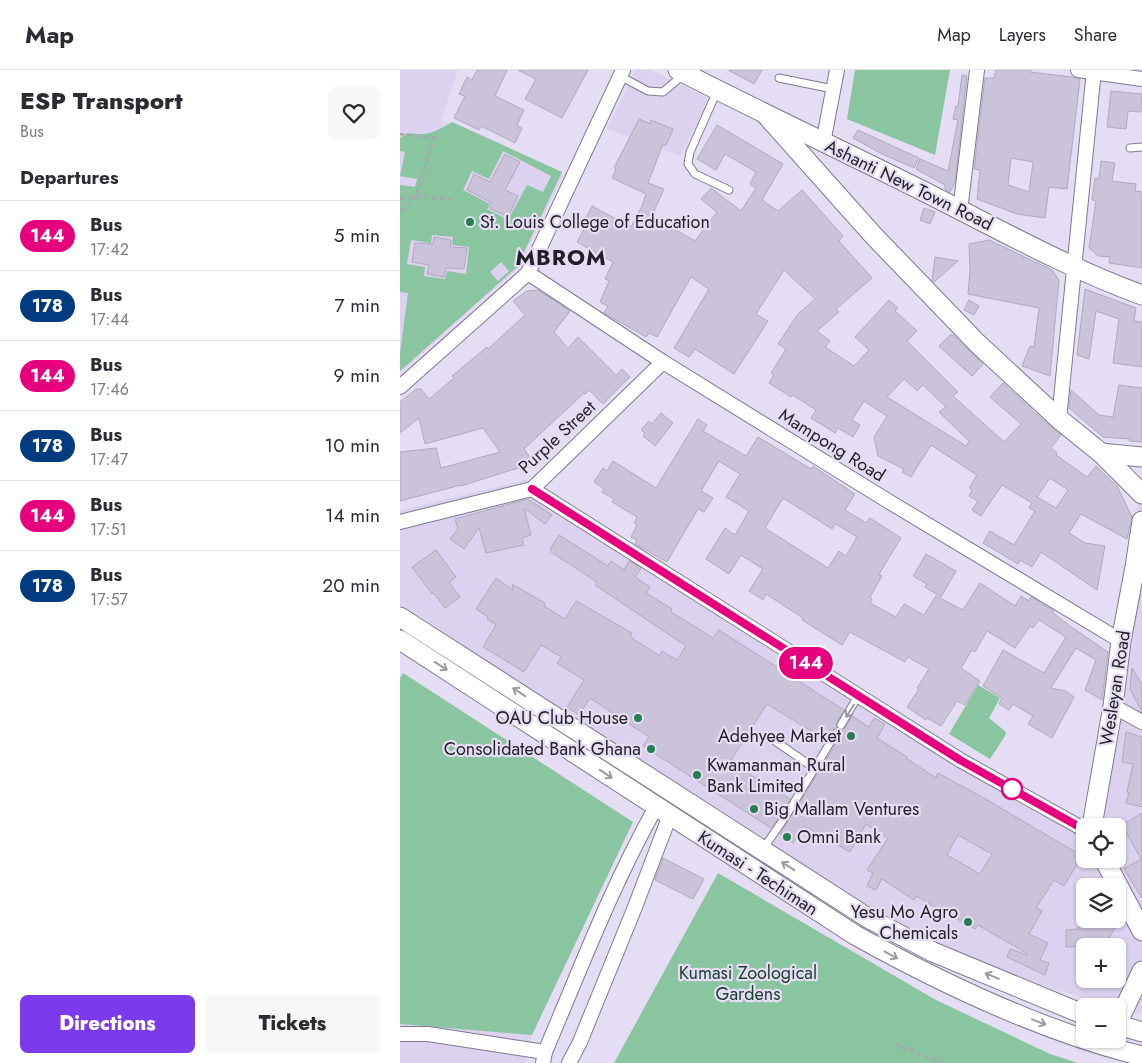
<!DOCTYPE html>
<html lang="en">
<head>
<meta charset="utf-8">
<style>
  body { margin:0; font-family:Jost,sans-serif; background:#f7f7f7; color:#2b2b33; height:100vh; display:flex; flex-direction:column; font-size:19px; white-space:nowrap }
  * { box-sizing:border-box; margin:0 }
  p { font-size:16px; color:#7c7c81 }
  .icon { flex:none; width:28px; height:28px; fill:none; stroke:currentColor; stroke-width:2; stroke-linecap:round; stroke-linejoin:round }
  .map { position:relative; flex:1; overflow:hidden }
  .sheet { display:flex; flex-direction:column; background:#fff; width:400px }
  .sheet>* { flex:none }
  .badge { padding:0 10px; border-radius:16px; font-size:18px; line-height:32px }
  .buttons { position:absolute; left:676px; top:748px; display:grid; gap:10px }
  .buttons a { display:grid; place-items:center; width:50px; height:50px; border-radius:8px; background:#fff; box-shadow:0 1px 4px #0004; font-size:25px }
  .map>.badge { position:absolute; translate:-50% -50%; box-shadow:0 0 0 2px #fff }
  h2 { padding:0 20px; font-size:19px; line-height:45px }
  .round { display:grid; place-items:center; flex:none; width:52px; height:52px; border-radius:8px; background:#f7f7f7 }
  .head { display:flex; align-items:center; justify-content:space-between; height:85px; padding:0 20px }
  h1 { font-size:24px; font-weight:800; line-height:38px }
  .button { display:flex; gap:10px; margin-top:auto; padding:10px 20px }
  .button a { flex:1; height:58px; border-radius:8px; background:#7c3aed; color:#fff; font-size:20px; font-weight:800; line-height:58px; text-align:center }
  .button a+a { background:#f7f7f7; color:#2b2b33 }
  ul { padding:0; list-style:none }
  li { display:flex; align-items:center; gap:15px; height:70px; padding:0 20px; border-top:1px solid #e1e1e2 }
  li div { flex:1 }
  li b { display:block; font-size:19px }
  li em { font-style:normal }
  li .badge { min-width:55px; font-weight:700; text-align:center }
  header { display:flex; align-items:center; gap:30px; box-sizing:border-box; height:70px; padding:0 25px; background:#fff; border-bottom:1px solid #e1e1e2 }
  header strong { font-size:24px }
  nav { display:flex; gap:28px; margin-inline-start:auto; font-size:18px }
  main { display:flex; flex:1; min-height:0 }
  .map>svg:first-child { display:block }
  .built { fill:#dcd1ee; fill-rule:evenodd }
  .green { fill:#88c5a0; fill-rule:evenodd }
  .building { fill:#cbc3d9; stroke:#b1a9be; fill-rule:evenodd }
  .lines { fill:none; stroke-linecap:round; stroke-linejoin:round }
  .lane-casing { stroke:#81798d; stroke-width:9 }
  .street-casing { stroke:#81798d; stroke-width:16 }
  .secondary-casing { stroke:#81798d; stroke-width:21 }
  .path { stroke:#aba4b6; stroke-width:2.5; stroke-dasharray:4 4; stroke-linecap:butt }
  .lane { stroke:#fff; stroke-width:7 }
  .street { stroke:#fff; stroke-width:14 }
  .secondary { stroke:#fff; stroke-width:19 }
  .oneway { stroke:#9c9a9e }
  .line-casing { stroke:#fff; stroke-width:11 }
  .line { stroke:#e6007e; stroke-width:8 }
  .poi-dot { fill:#277e52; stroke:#e5ddf3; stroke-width:2 }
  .stop-dot { fill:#fff; stroke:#e6007e; stroke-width:2.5 }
  .labels { text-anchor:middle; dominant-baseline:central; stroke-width:4.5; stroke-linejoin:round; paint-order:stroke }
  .street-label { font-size:18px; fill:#231f27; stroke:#e5ddf3 }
  .poi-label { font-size:18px; fill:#231f27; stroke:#e5ddf3; text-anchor:start }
  .park-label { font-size:18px; fill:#193e2a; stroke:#e5ddf3 }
  .district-label { font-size:22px; font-weight:bold; letter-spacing:1px; fill:#231f27; stroke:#e5ddf3 }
</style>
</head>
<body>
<header>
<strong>Map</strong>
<nav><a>Map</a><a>Layers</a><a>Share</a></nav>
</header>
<main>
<section class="sheet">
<div class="head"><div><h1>ESP Transport</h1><p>Bus</p></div><a class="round"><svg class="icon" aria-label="heart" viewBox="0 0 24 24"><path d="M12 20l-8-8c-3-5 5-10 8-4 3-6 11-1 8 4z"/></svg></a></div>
<h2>Departures</h2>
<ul>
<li><span class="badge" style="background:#e6007e;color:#fff">144</span><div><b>Bus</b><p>17:42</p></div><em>5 min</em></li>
<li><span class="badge" style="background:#003b80;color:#fff">178</span><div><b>Bus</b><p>17:44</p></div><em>7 min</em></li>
<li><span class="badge" style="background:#e6007e;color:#fff">144</span><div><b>Bus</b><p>17:46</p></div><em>9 min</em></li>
<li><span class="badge" style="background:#003b80;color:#fff">178</span><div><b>Bus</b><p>17:47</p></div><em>10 min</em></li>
<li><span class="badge" style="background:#e6007e;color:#fff">144</span><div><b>Bus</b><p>17:51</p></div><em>14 min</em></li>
<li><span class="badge" style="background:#003b80;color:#fff">178</span><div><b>Bus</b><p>17:57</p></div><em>20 min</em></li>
</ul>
<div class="button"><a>Directions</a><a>Tickets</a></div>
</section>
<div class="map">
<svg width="742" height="993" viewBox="0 0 742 993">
  <rect width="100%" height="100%" fill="#e5ddf3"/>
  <g class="built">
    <polygon points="0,0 58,0 41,51 163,105 118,198 0,303"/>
    <polygon points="235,0 250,0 310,29 280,86 207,59"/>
    <path d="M126,410L685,757V789H718V756H685L730,491L738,434L742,432V944L628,912L514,869L385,783L122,617L33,554L0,535V440ZM685,816H718V849H685ZM685,876H718V909H685Z"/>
    <polygon points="0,954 132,965 126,993 0,993"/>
  </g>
  <g class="green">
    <polygon points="455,0 550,0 535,85 447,49"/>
    <path d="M52,52L162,102L117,197L0,301V283L8,223L0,222V115L15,117L17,109L0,106L5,82L0,81V68L7,63C29,66 33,63 52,52ZM103,81L151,106L143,122L127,115L108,150L87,139L90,134L63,120L72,101L89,109ZM32,165L53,167L52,175L69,177L66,204L47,201L45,209L24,206L25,197L7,194L11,170L31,173ZM101,192L109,201L98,211L90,202Z"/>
    <polygon points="3,603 233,752 132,965 0,954 0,608"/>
    <polygon points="578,615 600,628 589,648 606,662 605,666 590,689 549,664"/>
    <polygon points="318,803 536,930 650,984 678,993 214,993"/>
  </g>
  <g class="building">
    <polygon points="77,0 107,0 95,26 124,40 117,55 122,58 115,73 81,56 79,60 54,48 65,26 59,24 67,7 72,10"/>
    <polygon points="118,0 188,0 162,48 125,29 136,9"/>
    <polygon points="328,0 362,0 354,14"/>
    <path d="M596,0H631L630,2L672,7L680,9L667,119L649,117L645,148L617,144L577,129L580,100L574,99L585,8H594ZM611,88L633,92L629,122L608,115Z"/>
    <polygon points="562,5 567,6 555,112 550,122 545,119 545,115 516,99 520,89 548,101 558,50 553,49 556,36 558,36"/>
    <polygon points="711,21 742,24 742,42 728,41 726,59 707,57"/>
    <path d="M239,49L250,54L251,50L273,59L266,75L263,74L248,113L264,119L252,146L295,171L317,142L301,129L311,118L341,141L356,118L350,114L356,102L325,84L316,100L297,89L317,55L383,94L362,130L378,141L402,120L443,166L439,171L472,208L436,239L439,242L417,261L430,271L425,277L454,296L469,280L455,267L489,230L498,238L495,241L517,261L507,271L558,322L553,326L604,372L621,354L590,327L603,313L638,346L661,365L651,378L657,383L656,385L687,407L696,396L717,416L732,447L727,469L681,444L669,463L685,473L705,476L697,520L641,482L632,497L620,490L618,494L583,473L590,461L614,475L635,441L629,438L632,433L602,415L581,446L572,440L578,431L569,426L572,420L569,418L577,405L531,375L511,407L502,402L504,399L478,386L474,367L487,346L464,331L452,350L460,355L453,367L438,358L435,363L411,348L416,340L393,325L391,327L369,313L374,305L371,303L386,279L378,274L398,244L415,229L384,200L356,244L368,251L334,304L295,279L289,287L274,278L309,219L291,207L257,267L249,263L246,267L204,243L208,236L200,232L209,211L205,209L213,192L177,172L189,150L186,148L192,136L231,157L242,136L246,124L212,108L216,99L214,98ZM504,309L517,321L523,315L546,337L539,342L569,371L566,376L487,327ZM650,408L668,420L656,438L637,427Z"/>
    <polygon points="458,60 519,88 514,98 482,84 453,68"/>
    <polygon points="105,84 120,92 105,120 118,126 108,147 89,138 92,133 67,120 74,104 90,112"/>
    <polygon points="701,91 715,93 712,111 736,114 735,121 742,122 742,198 709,193 710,187 698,186 689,178 696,131 692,130 695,108 699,109"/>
    <polygon points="524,138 535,142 530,154 520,150"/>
    <polygon points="34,167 51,170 50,177 67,178 64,199 46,198 44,207 27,204 29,195 12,192 15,173 33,174"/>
    <polygon points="589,170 652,200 659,210 650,306 622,296 630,276 634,277 639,238 568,224 570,200 569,174"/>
    <polygon points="535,187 558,191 534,212 532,210"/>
    <polygon points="685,219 736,238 734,251 742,252 742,297 713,293 719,249 696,241 689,289 677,285"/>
    <polygon points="138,220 170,241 154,262 168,278 178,267 216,305 222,299 230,307 203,334 189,320 185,324 184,323 124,379 134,393 61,416 61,415 0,431 0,382 36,378 41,398 100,382 83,358 25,374 19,348 0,363 0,332 16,319 21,319 29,329 54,308 52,306 87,277 88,279 125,245 113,231 127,221"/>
    <polygon points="569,230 579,236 574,245 564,240"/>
    <polygon points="550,265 553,265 583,294 572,306 539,276"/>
    <polygon points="719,315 742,318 742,372 729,371 730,369 703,367 669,338 671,320 699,345 713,347"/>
    <polygon points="261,343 273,353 255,376 243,366 245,363 241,360 249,351 252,354"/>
    <path d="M298,349L307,355L303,361L346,386L358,367L411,399L413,396L455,424L445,440L466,453L470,448L501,468L479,504L482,506L470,527L472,529L470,533L496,547L504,534L524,545L536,526L563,540L580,513L615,536L621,526L629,531L631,527L654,541L653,543L670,556L708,582L702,630L685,620L696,590L676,578L651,618L666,621L674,627L652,668L628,654L633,646L613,634L609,640L599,634L602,628L583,616L603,580L644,603L666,567L639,550L633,558L630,556L615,578L587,561L575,582L572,580L561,598L580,611L565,635L557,631L541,656L527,648L526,650L507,637L519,619L517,618L529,599L508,587L505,592L450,562L442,575L402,550L403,548L366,524L363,530L349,521L363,499L341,485L329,504L306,489L325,458L335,465L349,441L326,427L340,404L319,391L301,421L313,428L304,442L298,439L267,492L235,474L237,470L231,467L237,455L234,453L237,447L212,432L214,429L202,422L204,419L194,412L203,398L207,401L213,391L256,418ZM383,428L432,459L436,454L457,467L446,486L439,481L428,498L365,458Z"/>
    <polygon points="128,429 152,445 145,454 124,438 131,465 122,468 124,475 86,483 79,458 64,479 50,469 58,459 55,449"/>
    <polygon points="159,465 208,496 211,491 224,500 229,491 241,498 235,507 250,517 246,523 272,539 271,542 313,568 319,560 444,640 436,653 437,658 432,660 426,670 367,634 330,692 390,729 382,745 371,758 243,676 249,667 190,628 179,645 167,637 184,610 157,593 161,587 141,575 124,602 83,577 96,555 87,549 88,547 76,539 96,508 113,520 112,514 133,526 145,533 144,536 165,549 176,531 232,563 230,567 260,586 262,581 277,590 286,576 195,515 197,512 151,482 151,477"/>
    <polygon points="36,480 56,507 49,512 60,527 45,538 34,523 32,524 12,497"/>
    <polygon points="526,484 556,501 541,527 525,517 527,514 513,506"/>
    <polygon points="732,598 742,614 742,642 730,619"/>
    <path d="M452,646L469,657L474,648L485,654L477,668L507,687L506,688L536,708L538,703L589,731L682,786L664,816L654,810L636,838L642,841L629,864L648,873L640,890L649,893L645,905L607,887L610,879L627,885L628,884L578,855L575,859L516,826L514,830L482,809L476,820L467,816L473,803L467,800L488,768L466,754L450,782L404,756L393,773L380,764L441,666L440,660L445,658ZM558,765L592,784L580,804L547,785Z"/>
    <polygon points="726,662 742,667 742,737 726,733 729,723 727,722 733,694 722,692"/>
    <polygon points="742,743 742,828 724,799 741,789 722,755"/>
    <polygon points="263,788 304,809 293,829 255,810"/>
    <polygon points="683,849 720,849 704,876 666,877 666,860 678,859"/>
  </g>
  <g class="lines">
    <defs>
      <g id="lane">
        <polyline points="220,6 248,21 263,22 283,5"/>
        <polyline points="379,8 433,19"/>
        <polyline points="317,21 290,82 288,94 295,104 329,120"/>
        <polyline points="730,78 742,77"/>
        <polyline points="441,655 458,626"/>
        <polyline points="375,671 414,698"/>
        <polyline points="387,744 436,663"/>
        <polyline points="363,779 383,750"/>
      </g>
      <g id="street">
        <polyline points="678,0 742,9"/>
        <polyline points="423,73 437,0"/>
        <polyline points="560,141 577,0"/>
        <polyline points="128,203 263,292 488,431 721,571"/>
        <polyline points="0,317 128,203 223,0"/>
        <polyline points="659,349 694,0"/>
        <polyline points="132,419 560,690 685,760"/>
        <polyline points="0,452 132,419 263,292"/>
        <polyline points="713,636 742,652"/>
        <polyline points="0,964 28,964 145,982"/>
        <path d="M143,993L145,982C180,900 212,815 256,737"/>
        <polyline points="169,993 180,972 235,837 270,745"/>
      </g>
      <g id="secondary">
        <path d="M278,0C358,41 439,79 519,119C593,156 665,197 742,225"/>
        <polyline points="367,46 473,165 577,273 659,349 701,383 742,424"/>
        <polyline points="701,383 742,387"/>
        <polyline points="0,547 468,848 533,882 685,945"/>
        <path d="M0,570L455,865C543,914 644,962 742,986"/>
        <polyline points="692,756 713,636 721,571 735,497 742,451"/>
        <polyline points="704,789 742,861"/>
        <polyline points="718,952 742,901"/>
        <polyline points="718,955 742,962"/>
      </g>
    </defs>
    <use href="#lane" class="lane-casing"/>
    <use href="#street" class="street-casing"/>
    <use href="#secondary" class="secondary-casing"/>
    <g class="path">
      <polyline points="0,64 34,68 16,126 0,142"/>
      <polyline points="0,129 16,126 53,130"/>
      <polyline points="495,974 542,993"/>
    </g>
    <use href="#lane" class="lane"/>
    <use href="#street" class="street"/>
    <use href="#secondary" class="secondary"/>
  </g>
  <defs><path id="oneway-shaft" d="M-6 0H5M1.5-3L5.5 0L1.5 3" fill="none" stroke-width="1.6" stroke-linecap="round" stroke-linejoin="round" transform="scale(1.25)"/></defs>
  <g class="oneway">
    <use href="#oneway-shaft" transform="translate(41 596) rotate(33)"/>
    <use href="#oneway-shaft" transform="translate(119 622) rotate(-147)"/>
    <use href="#oneway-shaft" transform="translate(450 641) rotate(122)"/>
    <use href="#oneway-shaft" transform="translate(206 704) rotate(33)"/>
    <use href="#oneway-shaft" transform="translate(388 796) rotate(-147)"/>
    <use href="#oneway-shaft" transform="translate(491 885) rotate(29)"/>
    <use href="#oneway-shaft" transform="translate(592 906) rotate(-158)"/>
    <use href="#oneway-shaft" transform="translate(639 952) rotate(21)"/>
  </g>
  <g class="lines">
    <defs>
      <polyline id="line" points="132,419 560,690 685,760"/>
    </defs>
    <use href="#line" class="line-casing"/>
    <use href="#line" class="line"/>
  </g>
  <g class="poi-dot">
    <circle cx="70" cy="152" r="5"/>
    <circle cx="238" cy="648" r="5"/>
    <circle cx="451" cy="666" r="5"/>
    <circle cx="251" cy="679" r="5"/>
    <circle cx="297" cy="705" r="5"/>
    <circle cx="354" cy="739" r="5"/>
    <circle cx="387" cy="767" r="5"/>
    <circle cx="568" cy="852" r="5"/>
  </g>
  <circle class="stop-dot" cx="612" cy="719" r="10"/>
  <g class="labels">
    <g class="street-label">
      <text transform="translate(509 115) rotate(26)">Ashanti New Town Road</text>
      <text transform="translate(157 367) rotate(-43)">Purple Street</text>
      <text transform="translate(432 375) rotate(32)">Mampong Road</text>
      <text transform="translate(715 618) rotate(-81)">Wesleyan Road</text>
      <text transform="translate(358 803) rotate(33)">Kumasi - Techiman</text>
    </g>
    <g class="poi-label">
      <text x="80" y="152">St. Louis College of Education</text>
      <text x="228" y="648" text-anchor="end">OAU Club House</text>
      <text x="441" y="666" text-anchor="end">Adehyee Market</text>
      <text x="241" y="679" text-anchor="end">Consolidated Bank Ghana</text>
      <text x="307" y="695">Kwamanman Rural<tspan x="307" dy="21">Bank Limited</tspan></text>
      <text x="364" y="739">Big Mallam Ventures</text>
      <text x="397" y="767">Omni Bank</text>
      <text x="558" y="842" text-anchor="end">Yesu Mo Agro<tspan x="558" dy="21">Chemicals</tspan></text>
    </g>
    <g class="park-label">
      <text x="348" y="903">Kumasi Zoological<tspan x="348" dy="21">Gardens</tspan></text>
    </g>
    <g class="district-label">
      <text x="161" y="187">MBROM</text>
    </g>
  </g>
</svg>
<div class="buttons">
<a><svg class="icon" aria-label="locate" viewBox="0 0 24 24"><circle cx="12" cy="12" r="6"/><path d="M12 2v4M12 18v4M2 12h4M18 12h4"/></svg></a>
<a><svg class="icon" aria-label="layers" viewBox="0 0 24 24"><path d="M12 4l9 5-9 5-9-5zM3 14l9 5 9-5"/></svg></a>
<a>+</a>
<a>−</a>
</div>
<b class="badge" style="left:406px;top:593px;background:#e6007e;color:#fff">144</b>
</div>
</main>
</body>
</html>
